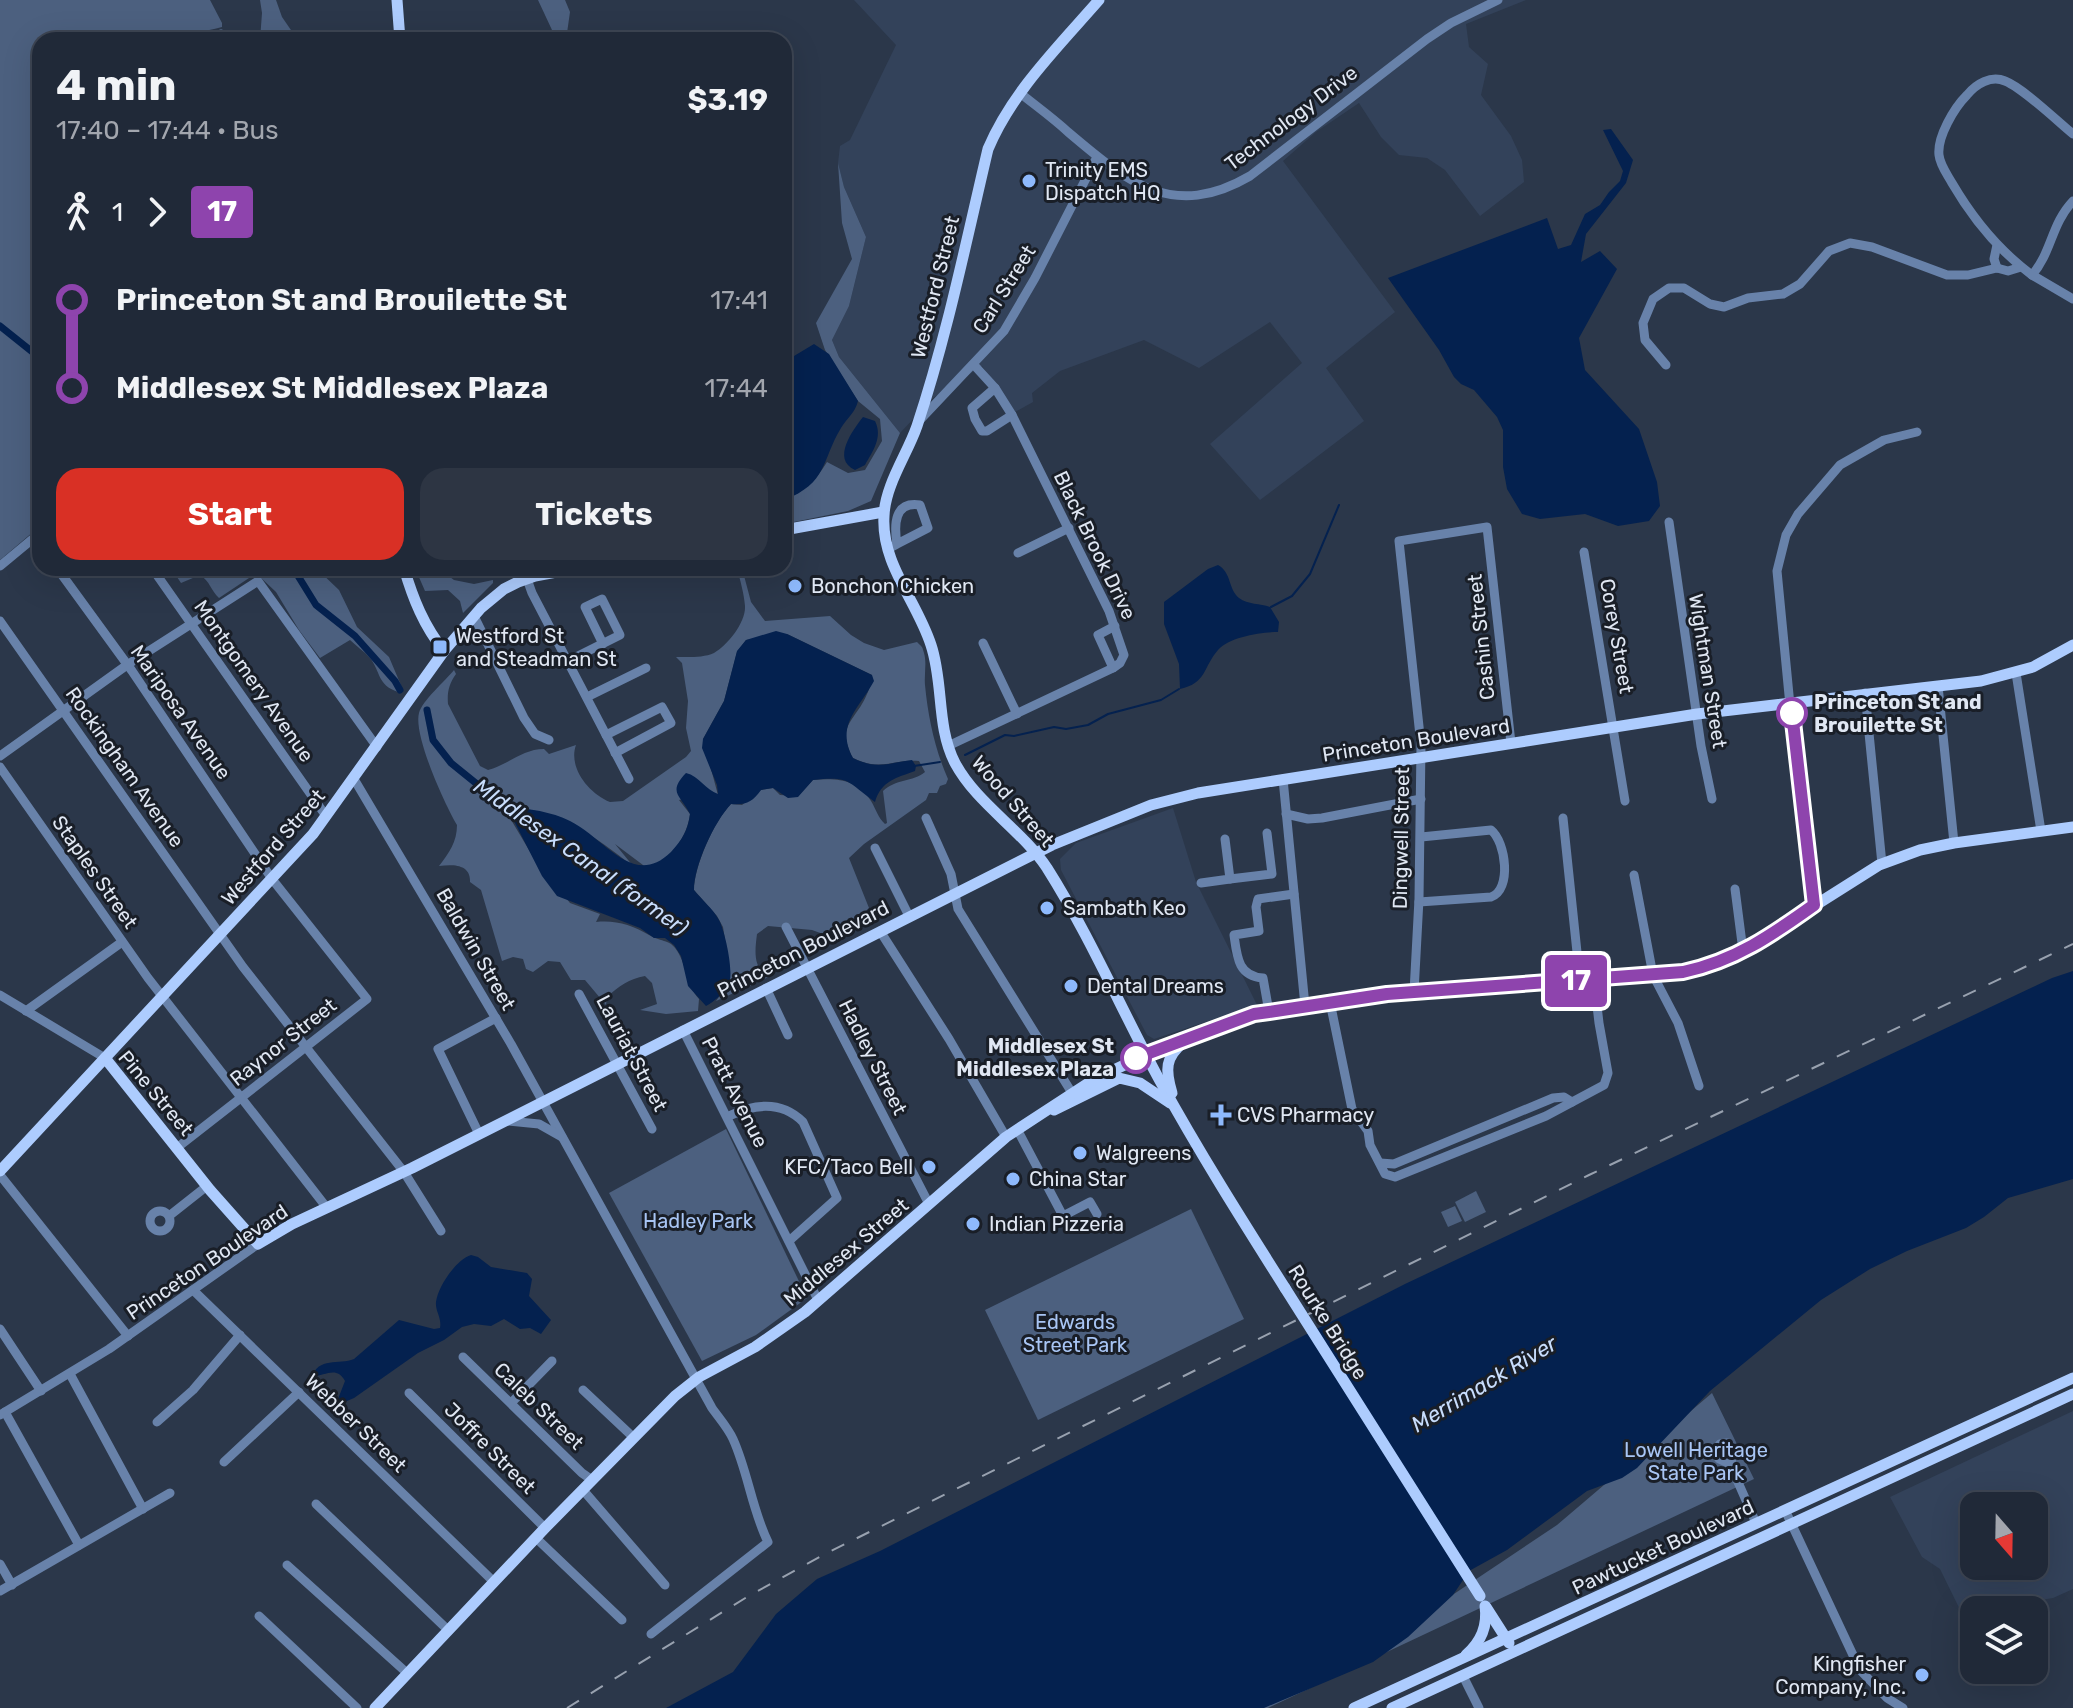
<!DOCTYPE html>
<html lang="en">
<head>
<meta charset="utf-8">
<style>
  body { margin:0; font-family:Rubik,sans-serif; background:#2d3543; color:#f1f3f6; height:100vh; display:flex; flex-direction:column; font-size:30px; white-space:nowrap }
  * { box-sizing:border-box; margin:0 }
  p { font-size:26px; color:#a2a6ae }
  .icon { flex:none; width:44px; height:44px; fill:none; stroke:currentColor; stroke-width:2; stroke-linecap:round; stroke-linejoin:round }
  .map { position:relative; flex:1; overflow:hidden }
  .drawer { position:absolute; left:32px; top:32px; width:760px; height:544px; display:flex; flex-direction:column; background:#202938; border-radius:24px; box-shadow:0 8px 32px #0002,0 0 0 2px #3d4553 }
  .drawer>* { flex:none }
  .badge { padding:0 16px; border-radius:6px; font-size:28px; line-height:52px }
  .needle { width:52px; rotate:160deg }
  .fabs { position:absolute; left:1960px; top:1492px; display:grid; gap:16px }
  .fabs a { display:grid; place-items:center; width:88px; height:88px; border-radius:16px; background:#202938; box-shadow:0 8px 32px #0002,0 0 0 2px #3d4553; font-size:40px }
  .map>.badge { position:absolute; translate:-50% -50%; box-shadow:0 0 0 4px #fff }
  .legs { display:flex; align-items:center; gap:12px; height:88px; padding:0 24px; font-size:26px }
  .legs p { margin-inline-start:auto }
  .overview { display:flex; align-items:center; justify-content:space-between; height:136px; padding:0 24px }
  h1 { font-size:44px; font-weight:700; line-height:60px }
  .cta { display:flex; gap:16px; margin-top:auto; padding:16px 24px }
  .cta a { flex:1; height:92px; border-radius:24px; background:#d93025; color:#fff; font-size:32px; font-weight:700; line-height:92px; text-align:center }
  .cta a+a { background:#2d3543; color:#f1f3f6 }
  ul { padding:0 24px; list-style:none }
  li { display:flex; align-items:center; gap:28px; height:88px; font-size:30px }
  li i { display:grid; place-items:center; width:12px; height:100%; margin:0 10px; background:currentColor }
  li i::after { content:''; width:20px; height:20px; margin:-10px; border:6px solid; border-radius:50%; background:#202938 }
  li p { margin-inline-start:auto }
  li:first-child i { background:linear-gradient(#0000 50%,currentColor 0) }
  li:last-child i { background:linear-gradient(currentColor 50%,#0000 0) }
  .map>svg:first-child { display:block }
  .built { fill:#33425a; fill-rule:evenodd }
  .green { fill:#4c607f }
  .water { fill:#04214f }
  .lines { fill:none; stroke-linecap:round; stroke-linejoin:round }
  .stream { stroke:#04214f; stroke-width:2 }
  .canal { stroke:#04214f; stroke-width:7 }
  .minor { stroke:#6882aa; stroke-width:9 }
  .major { stroke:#adccfe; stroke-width:11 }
  .rail { stroke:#98a1af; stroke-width:2; stroke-dasharray:14 14; stroke-linecap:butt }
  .major-bridge { stroke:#adccfe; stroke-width:11 }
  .line-1-casing { stroke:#fff; stroke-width:18 }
  .line-1 { stroke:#8e44ad; stroke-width:12 }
  .poi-dot { fill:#8eb9fc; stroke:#191e27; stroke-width:3 }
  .stop-1-dot { fill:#fff; stroke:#8e44ad; stroke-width:4 }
  .labels { text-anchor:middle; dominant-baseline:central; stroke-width:6; stroke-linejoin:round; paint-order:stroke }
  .street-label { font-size:20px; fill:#e0e7f3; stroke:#191e27 }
  .poi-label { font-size:20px; fill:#e0e7f3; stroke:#191e27; text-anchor:start }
  .stop-label { font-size:20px; font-weight:bold; fill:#e0e7f3; stroke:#191e27; text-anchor:start }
  .park-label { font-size:20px; fill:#a8c5f4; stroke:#191e27 }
  .water-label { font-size:22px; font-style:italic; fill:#c8ddfc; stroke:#191e27 }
</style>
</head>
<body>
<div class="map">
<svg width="2073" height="1708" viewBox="0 0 2073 1708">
  <rect width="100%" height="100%" fill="#2b374a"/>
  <g class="built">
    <polygon points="854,0 1526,0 1466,24 1469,47 1488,64 1481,95 1511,136 1522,160 1524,182 1480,216 1445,170 1427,158 1399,155 1381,137 1359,103 1316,132 1283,161 1395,312 1326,368 1364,421 1260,500 1210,444 1302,363 1270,322 1199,368 1144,340 1060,371 1032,393 1033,402 1015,412 982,366 933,398 900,433 839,357 832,340 849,306 866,237 844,187 838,163 840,146 850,140 896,45"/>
    <polygon points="1173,808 1196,882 1257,1005 1154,1039 1147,1035 1061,870 1060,859 1076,843"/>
    <path d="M2073,1411V1589L2053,1598L2009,1605L2008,1610H1974V1629L1969,1628L1940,1569L1922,1557L1890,1497ZM2034,1506V1566H1974V1506Z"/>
  </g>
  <g class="green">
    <path d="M0,0H210L222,23V27C204,33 184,30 167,40H40V526L0,560Z"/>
    <polygon points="260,0 276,0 282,17 293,33 292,35 272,40 260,40 262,13"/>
    <polygon points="538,0 565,0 570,12 566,40 544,40 552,30"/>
    <path d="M838,163L844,187L866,237L849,306L832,340L839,357L900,433L871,501L848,511L784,524V500C804,492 816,480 827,462L848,473L865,470L882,441L880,419L858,401L825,350L816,323L852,259L842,223Z"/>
    <path d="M177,568H316L339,590L357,627L389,657L403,690L398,692C377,685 381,672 370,658C364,651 356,646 350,640L320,658L299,630L276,592L259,576L249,578L219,598C211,591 210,581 200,575L181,583L177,577Z"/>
    <polygon points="415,568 439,569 454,580 474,584 493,580 493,583 463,613 460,601 448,590 425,591"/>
    <path d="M737,568H742L751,602L765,621L830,616L851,635L864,643L884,650L917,642C923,648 922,646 924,653C927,663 924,674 925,685C928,717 935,750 948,779L946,784L940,786L937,793H929L926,800L864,844L849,858L869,908L837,939L812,930L768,926L757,934C755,950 752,971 771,976L716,1001L729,983L730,970L723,927L717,916L694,890C694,867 714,821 731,804L742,805L761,790L773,788L780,795L798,796L813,780C837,778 857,779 871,801C876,809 878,818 885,824L887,823L883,791C895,779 913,782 925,772L919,761C891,759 882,772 853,758C835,725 856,721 867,694C870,689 870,681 872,675L787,634L746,640L737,652L724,701L703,739L718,795L711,792L679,800L690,814C687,838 671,859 647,868L615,844L633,866C594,836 555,806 504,808L532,855L570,903L600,914L596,922C616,920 632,925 649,935C662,943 671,938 679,954C688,971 686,984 699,999L698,1011L666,1014L640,1010L657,1004L652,983L645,976C629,979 619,986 607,997L606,1005L585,980H571L560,962L548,961L533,972L526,969L523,959L513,957L502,961L481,890L470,882C471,864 453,864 439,866C449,853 457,842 457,825C445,805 413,735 419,713C422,701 445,681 454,670L456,674C449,684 447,692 448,704L480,766L488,770C508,765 522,749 544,749L549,754L576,745C568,767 588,793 610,802L623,801L686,757L691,751L686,728L688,701L682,663L676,657C688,657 703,658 714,653C728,645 746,622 745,606C744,593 740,580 737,568Z"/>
    <polygon points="726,1129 807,1298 756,1335 702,1361 609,1193"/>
    <polygon points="1476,1191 1486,1212 1465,1222 1455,1202"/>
    <polygon points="1455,1206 1462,1221 1448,1227 1441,1212"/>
    <polygon points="1191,1209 1244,1319 1038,1420 985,1310"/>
    <polygon points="1712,1393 1754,1479 1268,1708 1230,1708 1427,1612 1557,1525"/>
  </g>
  <g class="water">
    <polygon points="1611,129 1633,160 1626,183 1586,234 1581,262 1600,251 1617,269 1579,338 1585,370 1639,429 1657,482 1660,506 1649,521 1618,526 1585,514 1540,519 1522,514 1507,489 1503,467 1503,430 1497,417 1474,390 1461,384 1454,377 1439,350 1388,278 1547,218 1558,249 1571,245 1585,214 1600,205 1609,192 1620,181 1623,171 1603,130"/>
    <path d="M814,344L829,354L858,401C855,413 847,418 841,428C821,461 828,483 784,500V362Z"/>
    <path d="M863,417L875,421C883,437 873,451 865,465L855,470C831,459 853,430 863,417Z"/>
    <path d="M1218,565C1232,573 1228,589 1239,598C1248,605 1260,603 1270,607L1279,622L1278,632C1261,632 1229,637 1218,650C1203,667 1207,683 1180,689L1179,664L1164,624V602L1208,569Z"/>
    <path d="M776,631L787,634L872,675L874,681C859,709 835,725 853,758C877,770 888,763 912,760L916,766L915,771C896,778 881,781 875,802C847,782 851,776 813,780L798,797L788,798L773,788L761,790C752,802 747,805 731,804C714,822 694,866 694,890C702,900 713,909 719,920C725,931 734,972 729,983C725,992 714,1002 706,1006L688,986L681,956L674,945L665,938H654L640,928L557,896L542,876L514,821L503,807C525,808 550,811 570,821C606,839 633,889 671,852C682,840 688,830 690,814C681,795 667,793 686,773C699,776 706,790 718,794L717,785L702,748L703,739L724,701L737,651L746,640Z"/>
    <polygon points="2073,971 2073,1179 2008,1198 1984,1217 1966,1228 1907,1251 1870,1269 1821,1300 1710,1391 1637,1468 1622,1478 1587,1491 1507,1550 1469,1571 1453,1595 1408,1637 1373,1662 1264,1708 666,1708 733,1672 776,1614 817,1579 880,1551 1405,1284 2052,978"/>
    <path d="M471,1255L478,1257L491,1267L527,1273L532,1279L529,1296L551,1320L541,1334L530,1328L520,1329L504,1319L491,1326L474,1324L462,1327L444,1340L418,1353L354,1398L340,1404L338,1399L345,1381C337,1366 326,1375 312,1377C318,1357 339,1365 354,1359L399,1320L434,1329L440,1328C442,1318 435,1311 436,1302C438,1286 457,1259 471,1255Z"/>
  </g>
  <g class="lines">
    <g class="stream">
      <polyline points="1271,607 1292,596 1310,574 1339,505"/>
      <polyline points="965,755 1005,735 1014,736 1054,727 1066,729 1088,725 1108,714 1161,700 1179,689"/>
      <polyline points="914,766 940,762"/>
    </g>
    <g class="canal">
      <polyline points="0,326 40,358"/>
      <polyline points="285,568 295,571 316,605 355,636 395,681 400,690"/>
      <polyline points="427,710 433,740 451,763 509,810"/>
    </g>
    <g class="minor">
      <polyline points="221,34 226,40"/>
      <path d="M1020,93C1036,106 1053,118 1068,132C1127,182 1173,221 1250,176L1427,39L1451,23L1498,0"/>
      <path d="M2073,134C2056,120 2023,88 2005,81C1991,75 1976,84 1967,95C1954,108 1937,137 1939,155C1940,165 1947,174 1952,183C1973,219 1998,250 2032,275C2052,252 2051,224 2073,201"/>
      <polyline points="1997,268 1994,259 1997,245"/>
      <polyline points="2032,275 2073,299"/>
      <polyline points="1666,365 1645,340 1643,323 1653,299 1669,288 1684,288 1710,304 1724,307 1748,298 1783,294 1800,284 1829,251 1850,243 1872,247 1947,275 1968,275 1997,268 2008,271 2021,267"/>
      <polyline points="995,388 972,408 975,419 982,431 987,431 1012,415"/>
      <polyline points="920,420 1004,331 1035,278 1097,157"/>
      <polyline points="1669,522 1701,746 1712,799"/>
      <path d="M888,549L897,544C894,525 894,501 920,505L928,528L897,544"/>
      <polyline points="1584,552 1625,801"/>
      <polyline points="1018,553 1069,528"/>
      <polyline points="0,566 35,537 40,544"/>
      <polyline points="57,568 132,671 272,879 367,999 178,1147"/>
      <polyline points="152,568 326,816"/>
      <polyline points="527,579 532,593 629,779"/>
      <polyline points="474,616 524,718 535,734 549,740"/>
      <polyline points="0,621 243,967 404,1172 441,1231"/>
      <polyline points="983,643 1017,714"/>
      <polyline points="568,661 620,635 602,599 585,607 603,644"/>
      <polyline points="1113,668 1098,635 1115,626"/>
      <polyline points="2016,673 2041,831"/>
      <polyline points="1938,686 1954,843"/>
      <polyline points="1865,693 1882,864"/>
      <polyline points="587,697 646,668"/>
      <polyline points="606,735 662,707 671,723 615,753"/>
      <polyline points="948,746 1113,668 1120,663 1124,655 1109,611 1012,415 995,388 974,365"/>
      <polyline points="0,756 127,665 258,581 377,747"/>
      <polyline points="0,767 148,978 327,1208"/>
      <path d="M354,779L511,1044L712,1408C719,1418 728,1428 733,1439C748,1472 752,1510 768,1542L651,1634"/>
      <polyline points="1283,779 1305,1006"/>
      <polyline points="1286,814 1308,819 1322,818 1421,799"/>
      <polyline points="926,818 951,874 958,909 1072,1093"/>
      <polyline points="1563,818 1580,981"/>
      <polyline points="875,848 909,916"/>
      <polyline points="1634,875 1653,975 1678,1023 1699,1086"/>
      <polyline points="1230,879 1272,874 1267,833"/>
      <polyline points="1201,883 1230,879 1225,839"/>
      <polyline points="1735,889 1743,951"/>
      <path d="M1419,902L1491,897C1512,890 1506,842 1491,830L1421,837"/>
      <polyline points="1814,905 1792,726 1777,571 1786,535 1798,514 1840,465 1884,440 1917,432"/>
      <polyline points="786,927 929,1204"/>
      <polyline points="880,931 949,1039 1006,1137"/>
      <polyline points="766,988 788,1035"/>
      <polyline points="1414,992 1419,899 1421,745 1399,541 1487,527 1511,743"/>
      <polyline points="579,994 652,1129"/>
      <polyline points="0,995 105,1058"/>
      <polyline points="1330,1002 1352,1109 1368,1131 1370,1145 1385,1174 1395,1177 1546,1116 1604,1085 1608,1073 1599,1023 1594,980"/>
      <polyline points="26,1011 122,942"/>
      <path d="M1269,1012L1263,978C1238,976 1237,957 1234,935L1259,931L1256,907L1258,899L1294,894"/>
      <polyline points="683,1030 818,1300"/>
      <path d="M729,1116C754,1104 781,1100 803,1122L837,1198L789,1241"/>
      <polyline points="508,1121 539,1124 562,1137"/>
      <polyline points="1017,1129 1063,1216 1090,1202 1097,1214"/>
      <polyline points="479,1134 438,1049 496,1018"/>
      <polyline points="1380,1163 1394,1164 1553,1098 1564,1097 1572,1102"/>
      <polyline points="0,1175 128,1336"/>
      <circle cx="160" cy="1221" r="10"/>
      <polyline points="169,1216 207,1186"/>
      <polyline points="193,1290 494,1582"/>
      <polyline points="0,1329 41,1391"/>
      <polyline points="463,1357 582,1473 592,1480"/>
      <polyline points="70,1374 143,1509"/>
      <polyline points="583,1390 633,1437"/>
      <polyline points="409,1393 545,1528"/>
      <polyline points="511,1403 552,1361"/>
      <polyline points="5,1412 79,1545"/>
      <polyline points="0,1415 109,1349 258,1244"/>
      <polyline points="157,1422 193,1390 240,1335"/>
      <polyline points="224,1462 299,1392"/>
      <path d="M1730,1464C1734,1456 1733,1449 1727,1443L1720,1444L1714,1452L1719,1459L1730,1464L1756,1523"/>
      <polyline points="583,1490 665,1585"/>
      <polyline points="316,1504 448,1630"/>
      <polyline points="1785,1510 1860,1670 1887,1698 1903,1708"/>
      <polyline points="536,1538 622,1620"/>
      <polyline points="0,1564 12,1585"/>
      <polyline points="287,1565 407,1673"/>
      <polyline points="0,1591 170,1493"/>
      <polyline points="259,1616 357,1708"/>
      <polyline points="1463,1676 1479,1708"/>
    </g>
    <g class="major">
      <polyline points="397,0 400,40"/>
      <path d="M1099,0C1058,47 1012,92 988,149C966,242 947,336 917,426C907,455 885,485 884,516C881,564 917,601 931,645C944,684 936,726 955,763C977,804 1021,829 1047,868C1090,936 1122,1011 1160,1081C1199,1152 1242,1220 1285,1288"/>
      <polyline points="784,530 883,512"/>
      <path d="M404,568C413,599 424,626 444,651"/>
      <polyline points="105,1058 210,1190 258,1244 292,1224 412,1168 1052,845 1151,805 1198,793 1697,714 1981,681 2033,667 2073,645"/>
      <path d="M1172,1093C1165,1070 1165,1057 1184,1042"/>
      <polyline points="1054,1110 1119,1078 1140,1083 1170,1103"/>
      <polyline points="0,1171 313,834 444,651 481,608 504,589 518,582 535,576 578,568"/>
      <polyline points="1486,1607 1509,1643"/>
      <path d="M1466,1655C1481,1642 1488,1626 1485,1606"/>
      <polyline points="375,1708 545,1528 675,1396 699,1377 755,1347 805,1312 1006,1137 1093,1080 1164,1046 1254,1014 1387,994 1627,978 1709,966 1743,951 1879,865 1920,850 1954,843 2073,827"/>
      <polyline points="1354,1708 2073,1378"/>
      <polyline points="1392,1708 2073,1394"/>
    </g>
    <polyline class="rail" points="567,1708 747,1597 825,1554 1589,1175 2073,944"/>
    <polyline class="major-bridge" points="1285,1288 1480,1596"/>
  </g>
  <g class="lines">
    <defs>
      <path id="line-1" d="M1136,1058L1254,1014L1269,1012L1387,994L1683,972C1735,961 1772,935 1814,905L1792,713"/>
    </defs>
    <use href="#line-1" class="line-1-casing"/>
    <use href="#line-1" class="line-1"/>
  </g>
  <g class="poi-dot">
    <circle cx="1029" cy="181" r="8"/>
    <circle cx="795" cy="586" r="8"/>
    <rect x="432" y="639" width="16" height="16" rx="4"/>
    <circle cx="1047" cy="908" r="8"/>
    <circle cx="1071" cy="986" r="8"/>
    <path d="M1217 1103h8v8h8v8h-8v8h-8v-8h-8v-8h8z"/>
    <circle cx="1080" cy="1153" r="8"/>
    <circle cx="929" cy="1167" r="8"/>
    <circle cx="1013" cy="1179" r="8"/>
    <circle cx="973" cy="1224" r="8"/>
    <circle cx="1922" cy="1675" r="8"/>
  </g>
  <g class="stop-1-dot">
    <circle cx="1792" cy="713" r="14"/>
    <circle cx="1136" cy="1058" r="14"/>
  </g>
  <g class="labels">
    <g class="street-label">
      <text transform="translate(1291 118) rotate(-37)">Technology Drive</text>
      <text transform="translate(935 287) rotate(-76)">Westford Street</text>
      <text transform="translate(1004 289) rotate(-58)">Carl Street</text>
      <text transform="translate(1095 545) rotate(64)">Black Brook Drive</text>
      <text transform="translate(1617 636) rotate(80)">Corey Street</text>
      <text transform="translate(1481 637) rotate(-96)">Cashin Street</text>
      <text transform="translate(1708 671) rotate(81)">Wightman Street</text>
      <text transform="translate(254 681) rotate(55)">Montgomery Avenue</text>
      <text transform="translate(181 712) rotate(55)">Mariposa Avenue</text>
      <text transform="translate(1416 740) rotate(-9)">Princeton Boulevard</text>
      <text transform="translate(125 767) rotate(55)">Rockingham Avenue</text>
      <text transform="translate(1013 801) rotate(49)">Wood Street</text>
      <text transform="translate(1401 838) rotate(-89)">Dingwell Street</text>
      <text transform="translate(273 847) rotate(-49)">Westford Street</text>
      <text transform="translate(95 872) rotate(55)">Staples Street</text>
      <text transform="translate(476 949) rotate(60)">Baldwin Street</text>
      <text transform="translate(803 949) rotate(-27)">Princeton Boulevard</text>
      <text transform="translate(283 1042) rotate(-38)">Raynor Street</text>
      <text transform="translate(632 1053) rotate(62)">Lauriat Street</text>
      <text transform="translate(873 1057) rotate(63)">Hadley Street</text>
      <text transform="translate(735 1092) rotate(63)">Pratt Avenue</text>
      <text transform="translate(156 1093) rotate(50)">Pine Street</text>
      <text transform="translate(846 1252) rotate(-40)">Middlesex Street</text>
      <text transform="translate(207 1262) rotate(-34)">Princeton Boulevard</text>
      <text transform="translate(1328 1322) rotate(58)">Rourke Bridge</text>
      <text transform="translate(539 1406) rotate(44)">Caleb Street</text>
      <text transform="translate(356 1423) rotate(44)">Webber Street</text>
      <text transform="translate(490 1448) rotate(45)">Joffre Street</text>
      <text transform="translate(1663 1547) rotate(-25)">Pawtucket Boulevard</text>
    </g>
    <g class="poi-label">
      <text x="1045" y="170">Trinity EMS<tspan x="1045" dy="23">Dispatch HQ</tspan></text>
      <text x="811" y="586">Bonchon Chicken</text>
      <text x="456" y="636">Westford St<tspan x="456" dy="23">and Steadman St</tspan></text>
      <text x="1063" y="908">Sambath Keo</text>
      <text x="1087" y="986">Dental Dreams</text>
      <text x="1237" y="1115">CVS Pharmacy</text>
      <text x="1096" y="1153">Walgreens</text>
      <text x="913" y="1167" text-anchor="end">KFC/Taco Bell</text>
      <text x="1029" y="1179">China Star</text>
      <text x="989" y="1224">Indian Pizzeria</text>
      <text x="1906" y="1664" text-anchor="end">Kingfisher<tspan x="1906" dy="23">Company, Inc.</tspan></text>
    </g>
    <g class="stop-label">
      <text x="1814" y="702">Princeton St and<tspan x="1814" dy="23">Brouilette St</tspan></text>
      <text x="1114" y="1046" text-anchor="end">Middlesex St<tspan x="1114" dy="23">Middlesex Plaza</tspan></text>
    </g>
    <g class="park-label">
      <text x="698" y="1221">Hadley Park</text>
      <text x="1075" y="1322">Edwards<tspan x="1075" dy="23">Street Park</tspan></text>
      <text x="1696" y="1450">Lowell Heritage<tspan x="1696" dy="23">State Park</tspan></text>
    </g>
    <g class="water-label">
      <text transform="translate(581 857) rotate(35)">MIddlesex Canal (former)</text>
      <text transform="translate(1484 1384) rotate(-31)">Merrimack River</text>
    </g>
  </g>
</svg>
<div class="fabs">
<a><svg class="needle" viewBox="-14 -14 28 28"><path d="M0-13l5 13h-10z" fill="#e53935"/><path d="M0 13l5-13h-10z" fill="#a2a6ae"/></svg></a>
<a><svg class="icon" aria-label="layers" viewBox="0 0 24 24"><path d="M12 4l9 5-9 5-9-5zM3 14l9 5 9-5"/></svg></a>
</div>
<b class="badge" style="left:1576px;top:981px;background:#8e44ad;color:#fff">17</b>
<section class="drawer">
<div class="overview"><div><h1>4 min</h1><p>17:40 – 17:44 · Bus</p></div><b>$3.19</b></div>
<div class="legs"><svg class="icon" aria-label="walk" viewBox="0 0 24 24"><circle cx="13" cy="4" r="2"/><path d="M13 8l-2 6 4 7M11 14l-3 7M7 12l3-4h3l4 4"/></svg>1<svg class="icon" aria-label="forward" viewBox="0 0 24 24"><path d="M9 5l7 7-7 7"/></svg><b class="badge" style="background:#8e44ad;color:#fff">17</b></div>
<ul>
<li><i style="color:#8e44ad"></i><b>Princeton St and Brouilette St</b><p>17:41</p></li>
<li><i style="color:#8e44ad"></i><b>Middlesex St Middlesex Plaza</b><p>17:44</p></li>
</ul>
<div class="cta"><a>Start</a><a>Tickets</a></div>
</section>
</div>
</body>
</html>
